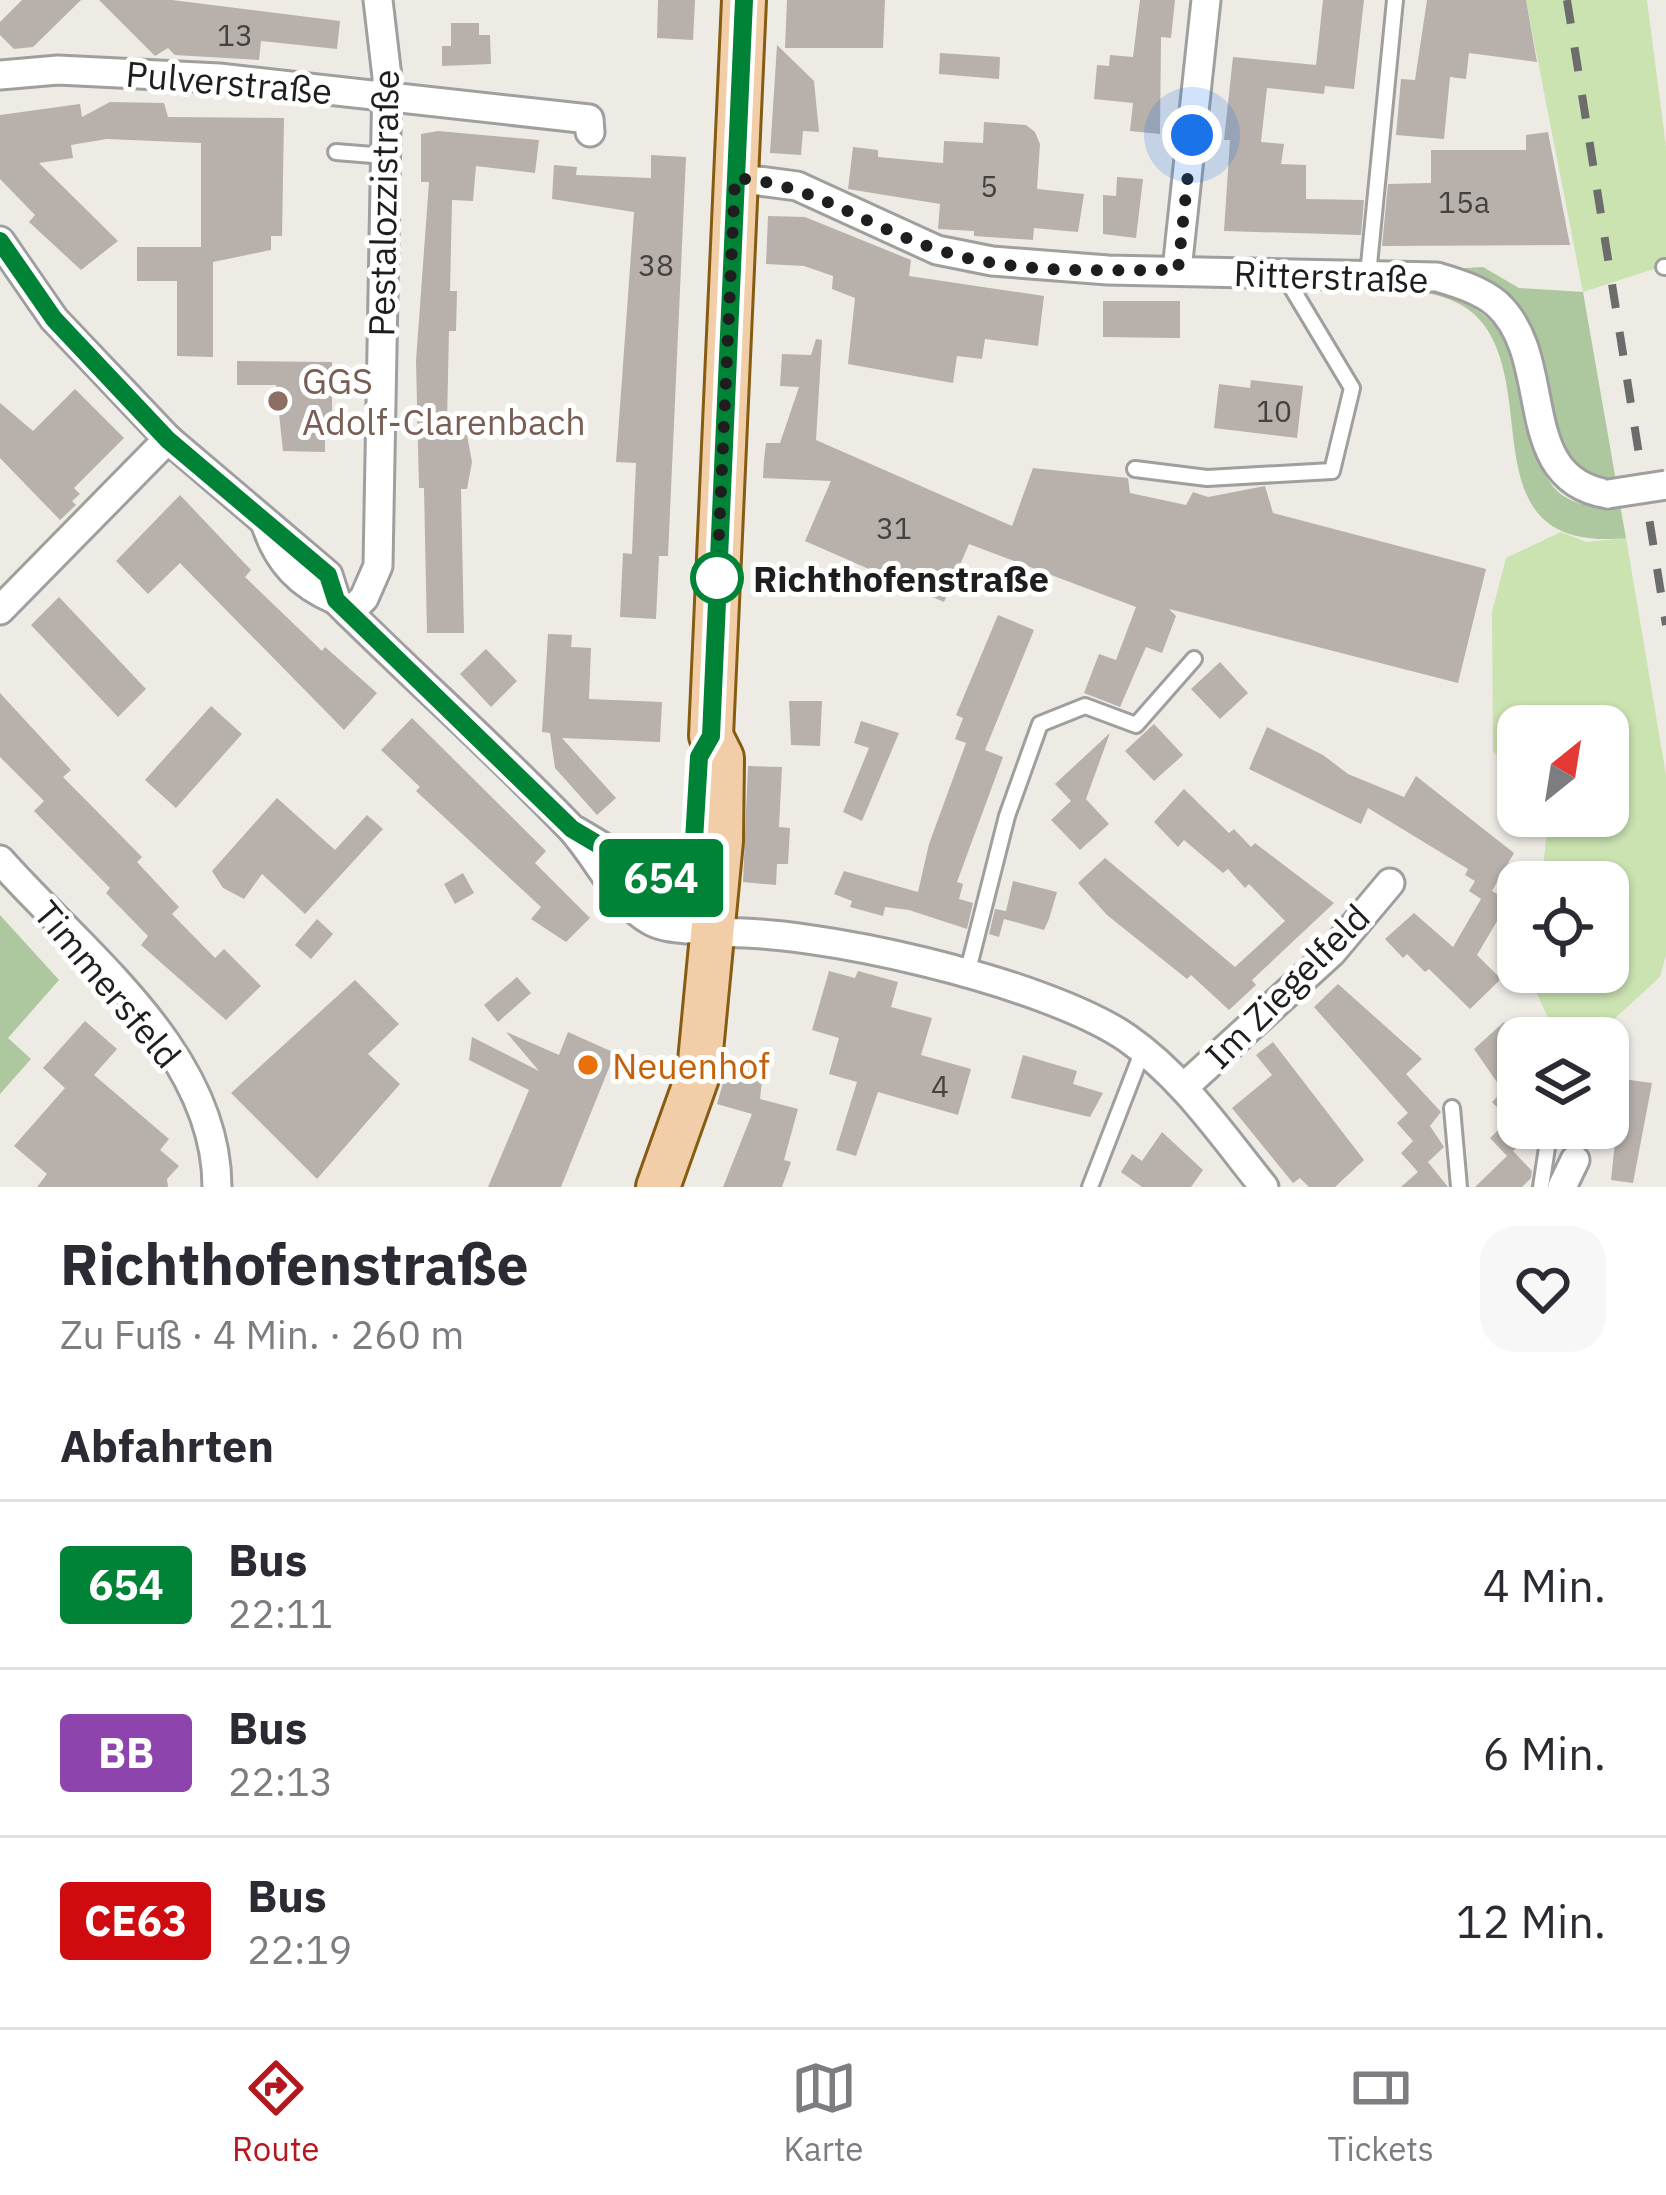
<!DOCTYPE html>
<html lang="de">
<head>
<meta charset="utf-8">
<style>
  body { margin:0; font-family:"IBM Plex Sans",sans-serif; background:#f7f7f7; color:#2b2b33; height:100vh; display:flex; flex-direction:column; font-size:45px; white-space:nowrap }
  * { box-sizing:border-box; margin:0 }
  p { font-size:39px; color:#7c7c81 }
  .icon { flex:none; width:66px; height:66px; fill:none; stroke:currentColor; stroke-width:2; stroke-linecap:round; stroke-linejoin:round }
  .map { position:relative; height:1187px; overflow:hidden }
  .side { display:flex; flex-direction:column; background:#fff; flex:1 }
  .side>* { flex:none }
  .badge { padding:0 24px; border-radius:9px; font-size:42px; line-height:78px }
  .needle { width:78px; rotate:30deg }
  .buttons { position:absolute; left:1497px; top:705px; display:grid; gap:24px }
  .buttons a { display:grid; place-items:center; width:132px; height:132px; border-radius:24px; background:#fff; box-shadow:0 3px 9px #0004; font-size:60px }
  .you { position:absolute; width:60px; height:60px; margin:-30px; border:9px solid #fff; border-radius:50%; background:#1a73e8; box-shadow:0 0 0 18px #1a73e833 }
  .map>.badge { position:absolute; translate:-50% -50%; box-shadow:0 0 0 6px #fff }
  h2 { padding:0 60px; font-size:45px; line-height:108px }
  .round { display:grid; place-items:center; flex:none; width:126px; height:126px; border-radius:36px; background:#f7f7f7 }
  .summary { display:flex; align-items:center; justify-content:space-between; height:204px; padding:0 60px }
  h1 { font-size:57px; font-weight:700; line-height:90px }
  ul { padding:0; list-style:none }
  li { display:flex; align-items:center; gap:36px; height:168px; padding:0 60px; border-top:3px solid #e1e1e2 }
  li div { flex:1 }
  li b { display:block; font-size:45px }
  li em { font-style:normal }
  li .badge { min-width:132px; font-weight:700; text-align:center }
  .menu { display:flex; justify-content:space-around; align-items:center; height:168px; border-top:3px solid #e1e1e2; background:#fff; font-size:33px; color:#7c7c81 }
  .menu a { display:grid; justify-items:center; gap:6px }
  .menu .current { color:#b4181e }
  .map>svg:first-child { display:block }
  .grass { fill:#cbe2b1 }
  .forest { fill:#adc89f }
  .building { fill:#b7b0ab }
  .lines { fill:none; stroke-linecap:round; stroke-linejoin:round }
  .lane-casing { stroke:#9f9f9f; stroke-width:20 }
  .street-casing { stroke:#9f9f9f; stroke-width:33 }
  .primary-casing { stroke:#865b12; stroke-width:48 }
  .lane { stroke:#fff; stroke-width:14 }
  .street { stroke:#fff; stroke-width:27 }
  .primary { stroke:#f1cea7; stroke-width:42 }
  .rail { stroke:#6c6c6c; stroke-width:8; stroke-dasharray:24 24; stroke-linecap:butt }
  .street-bridge-casing { stroke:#9f9f9f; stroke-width:33; stroke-linecap:butt }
  .street-bridge { stroke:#fff; stroke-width:27 }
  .line-casing { stroke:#fff; stroke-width:27 }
  .line { stroke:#008237; stroke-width:18 }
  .walk { stroke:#1e1e1e; stroke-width:12; stroke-dasharray:0 21.6 }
  .education-dot { fill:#8d6e63; stroke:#fff; stroke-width:4.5 }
  .stop-dot { fill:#fff; stroke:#008237; stroke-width:6 }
  .food-dot { fill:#e8710a; stroke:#fff; stroke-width:4.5 }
  .labels { text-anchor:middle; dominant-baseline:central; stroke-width:10; stroke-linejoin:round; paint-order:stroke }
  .number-label { font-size:30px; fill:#444241 }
  .street-label { font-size:36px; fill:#1e1e1e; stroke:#fff }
  .education-label { font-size:36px; fill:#785e54; stroke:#fff; text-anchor:start }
  .stop-label { font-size:36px; font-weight:bold; fill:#1e1e1e; stroke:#fff; text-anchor:start }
  .food-label { font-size:36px; fill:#c56008; stroke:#fff; text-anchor:start }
</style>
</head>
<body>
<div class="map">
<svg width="1666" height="1187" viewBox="0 0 1666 1187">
  <rect width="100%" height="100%" fill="#eeebe5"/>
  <g class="grass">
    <polygon points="1526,0 1647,0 1666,147 1666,265 1583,292"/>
    <polygon points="1561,532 1586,542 1626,538 1666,775 1666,955 1660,977 1613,1020 1586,1038 1557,1038 1530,978 1530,972 1608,972 1608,882 1541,882 1549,816 1608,816 1608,726 1518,726 1518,778 1493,751 1492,612 1506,558"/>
  </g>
  <g class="forest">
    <path d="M1483,267L1519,288L1583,292L1616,481C1548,486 1563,413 1543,371C1530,345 1471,293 1448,269Z"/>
    <path d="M1404,288C1599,301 1467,524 1620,505L1626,538C1463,554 1547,382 1474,314C1455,297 1428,293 1404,288Z"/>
    <polygon points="0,915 59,980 8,1038 31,1059 0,1094"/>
  </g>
  <g class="building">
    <polygon points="22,0 81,0 33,47 14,49 0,35 0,22"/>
    <polygon points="99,0 172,0 340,21 337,49 261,41 259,60 175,55 168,48 155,56"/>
    <polygon points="658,0 695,0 693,40 657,38"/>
    <polygon points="787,0 885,0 883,48 785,48"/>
    <polygon points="1140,0 1175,0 1171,38 1161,37 1160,134 1130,131 1133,103 1094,99 1097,65 1109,66 1110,55 1133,57"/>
    <polygon points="1323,0 1364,0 1354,89 1325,86 1324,94 1267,88 1261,142 1284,144 1281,164 1306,165 1306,199 1364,200 1361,235 1224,231 1230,140 1224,140 1233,57 1316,65"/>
    <polygon points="1427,0 1526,0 1537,62 1469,53 1466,79 1450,77 1444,139 1396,135 1401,79 1415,80"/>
    <polygon points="451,23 479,23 479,35 490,35 491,64 442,66 442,46 451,46"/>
    <polygon points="777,45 814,81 819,132 803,131 801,155 770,153"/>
    <polygon points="940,53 1000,57 999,79 939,74"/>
    <polygon points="110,102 164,103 168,117 284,118 282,236 271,236 271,250 213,262 213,357 177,356 177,281 137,281 137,247 201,247 201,143 107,139 71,145 73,158 39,163 118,241 81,270 29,222 35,215 0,179 0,115 80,104 82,117"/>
    <polygon points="984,122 1026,125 1035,132 1040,144 1037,189 1084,194 1078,232 1034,228 1033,240 974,236 974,231 938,229 940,204 848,189 853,147 878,150 878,157 943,163 944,141 983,143"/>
    <polygon points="438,131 539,140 535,173 476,166 473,201 452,200 450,291 457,291 456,331 449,331 447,423 454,423 454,435 467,435 472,462 467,489 461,489 464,633 427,633 424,488 419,488 416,361 429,182 421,182 421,134"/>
    <polygon points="1548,132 1570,245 1382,246 1388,184 1431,183 1431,150 1526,150 1526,135"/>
    <polygon points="651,155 686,157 668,556 659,556 656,619 620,617 623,553 632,554 636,463 616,462 634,212 552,199 554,165 577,167 576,175 651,178"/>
    <polygon points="1117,177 1143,179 1136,238 1103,234 1103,195 1116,196"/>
    <polygon points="768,216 805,217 911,260 909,276 1044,296 1038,346 985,339 982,359 957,356 953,383 848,364 855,298 832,289 833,276 804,266 766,264"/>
    <polygon points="1103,301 1180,301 1180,338 1103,337"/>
    <polygon points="816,339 822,340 816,440 1012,526 1033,468 1128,478 1130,493 1186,505 1193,492 1208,497 1265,486 1273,513 1486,569 1458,683 1169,609 1176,616 1162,653 1146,647 1120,707 1084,693 1099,654 1116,660 1136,607 969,544 944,602 805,541 831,481 763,478 764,460 766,443 780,443 799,387 780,386 782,354 811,355"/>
    <polygon points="237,361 332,362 332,420 325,420 325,452 283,451 276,385 237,385"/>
    <polygon points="1251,380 1303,386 1297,438 1214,428 1219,384 1250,388"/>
    <polygon points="75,389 124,438 74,488 80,494 72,501 76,505 60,520 0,458 0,403 33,431"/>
    <polygon points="180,495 251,570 245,577 322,651 325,647 377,693 344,730 180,563 148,594 116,561"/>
    <polygon points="59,597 146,689 118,717 31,625"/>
    <polygon points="998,615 1034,630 985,750 1003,757 957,882 963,884 959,899 973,903 967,929 909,910 885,907 883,916 850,907 852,901 834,894 844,871 918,892 929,844 966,743 955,739 963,718 956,715"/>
    <polygon points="548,634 572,635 571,647 591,648 589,699 662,702 660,742 562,738 616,798 597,815 555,768 550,733 542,732"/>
    <polygon points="486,649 517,681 491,707 460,674"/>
    <polygon points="1220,662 1248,693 1220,719 1191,689"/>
    <polygon points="0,693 71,770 63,777 142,857 137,862 179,907 172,914 215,958 224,949 261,986 226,1020 141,945 148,936 106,893 110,888 34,811 44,801 0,757"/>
    <polygon points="789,701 822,701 820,746 791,745"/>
    <polygon points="211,706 242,734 176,808 145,780"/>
    <polygon points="412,718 546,851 535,863 590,918 566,942 531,919 541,907 416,791 420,787 381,750"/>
    <polygon points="861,721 899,733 862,821 843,812 869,748 854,743"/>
    <polygon points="1154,724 1183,755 1154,781 1125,751"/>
    <polygon points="1267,727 1323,755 1348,774 1404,797 1416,776 1514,853 1492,891 1509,901 1477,955 1501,979 1470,1009 1429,969 1425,972 1407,954 1403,958 1385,939 1414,913 1453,947 1481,899 1469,891 1475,881 1465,875 1468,869 1368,808 1361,824 1249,769"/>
    <polygon points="1110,733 1086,799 1109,824 1080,850 1051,820 1071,801 1055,784"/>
    <polygon points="748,766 782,767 779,827 790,828 788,864 777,864 776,885 743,882"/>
    <polygon points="1184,789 1229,833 1234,829 1251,847 1255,843 1334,903 1252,980 1256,985 1229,1010 1191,975 1187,979 1107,915 1078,883 1105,858 1235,967 1285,921 1249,884 1245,888 1228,869 1223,873 1184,840 1178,847 1154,822"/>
    <polygon points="277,798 335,850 367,815 383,829 305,914 262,874 244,899 223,888 212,871"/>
    <polygon points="463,873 474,893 455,904 444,884"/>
    <polygon points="1013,881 1057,892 1049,919 1044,930 1004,919 999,937 989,934 995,909 1006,911"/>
    <polygon points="317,919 333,934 311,959 295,945"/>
    <polygon points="829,971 855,978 858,971 898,982 891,1007 932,1018 921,1055 971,1069 958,1115 878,1092 856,1156 836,1150 857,1082 829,1074 839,1038 812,1030"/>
    <polygon points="517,977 531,993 498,1022 484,1005"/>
    <polygon points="355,980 399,1024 368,1054 400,1084 317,1179 231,1093"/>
    <polygon points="1338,984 1422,1059 1406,1074 1441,1112 1430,1126 1444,1147 1428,1162 1448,1187 1401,1187 1418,1172 1401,1153 1413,1141 1397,1123 1408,1113 1314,1007"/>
    <polygon points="85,1021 117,1049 94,1075 169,1139 160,1150 179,1166 167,1179 168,1187 37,1187 47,1174 14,1146 65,1088 43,1068"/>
    <polygon points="1504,1022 1518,1037 1518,1128 1538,1128 1513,1151 1532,1171 1531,1178 1522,1187 1475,1187 1507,1156 1490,1138 1509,1120 1492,1102 1503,1091 1474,1049"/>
    <polygon points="506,1032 559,1055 568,1032 615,1053 561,1187 488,1187 529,1090 469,1060 472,1037 539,1071"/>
    <polygon points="1273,1042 1364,1160 1335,1187 1309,1187 1300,1178 1293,1183 1232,1108 1272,1075 1256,1055"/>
    <polygon points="1023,1055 1077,1071 1073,1084 1103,1093 1090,1117 1011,1098"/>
    <polygon points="729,1062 763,1071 760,1099 798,1109 784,1160 791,1162 782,1187 723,1187 752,1114 717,1104"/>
    <polygon points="1608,1077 1652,1083 1633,1183 1611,1180 1618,1113 1608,1111"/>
    <polygon points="1162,1132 1203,1170 1191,1187 1142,1187 1121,1172 1132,1154 1142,1161"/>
  </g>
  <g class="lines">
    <defs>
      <g id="lane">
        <polyline points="336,152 385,156"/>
        <polyline points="1664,267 1666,267"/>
        <polyline points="1368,275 1395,0"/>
        <polyline points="1135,469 1207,478 1332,471 1352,388 1284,275"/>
        <polyline points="967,974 1007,816 1040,724 1085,706 1136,725 1194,659"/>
        <polyline points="1535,1034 1538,1038"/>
        <polyline points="1452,1108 1459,1187"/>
        <polyline points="1090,1187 1143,1050"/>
        <polyline points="1541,1187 1550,1128"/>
      </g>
      <g id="street">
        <polyline points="0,75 58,70 219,78 589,119 590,132"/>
        <path d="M735,178L797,186L937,250L992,261L1108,270L1437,277C1457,283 1481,290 1497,304C1557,359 1512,479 1608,494"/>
        <polyline points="0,241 54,319 168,439 328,575 336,600"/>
        <polyline points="1177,270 1206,0"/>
        <path d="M266,525C278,562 300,585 336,600C412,676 493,747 567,824C596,853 614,900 651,921C662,927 675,928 687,929"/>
        <polyline points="0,610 168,439"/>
        <polyline points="349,613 364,598 378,566 387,77 378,0"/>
        <polyline points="576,831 638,868 691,890"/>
        <path d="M0,860C81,952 217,1052 217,1187"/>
        <path d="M711,933C810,927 1046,982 1127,1038C1183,1077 1222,1135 1264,1187"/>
        <polyline points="1184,1087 1332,952 1390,883"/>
        <polyline points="1562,1187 1575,1160"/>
      </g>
      <polyline id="primary" points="658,1187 699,1072 721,841 722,758 711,736 744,0"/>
    </defs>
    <use href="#lane" class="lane-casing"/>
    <use href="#street" class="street-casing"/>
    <use href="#primary" class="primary-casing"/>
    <use href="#lane" class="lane"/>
    <use href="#street" class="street"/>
    <use href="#primary" class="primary"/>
    <polyline class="rail" points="1567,0 1666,625"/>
    <defs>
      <polyline id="street-bridge" points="1608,494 1666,485"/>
    </defs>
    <use href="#street-bridge" class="street-bridge-casing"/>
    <use href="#street-bridge" class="street-bridge"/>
  </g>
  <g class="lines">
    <defs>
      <polyline id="line" points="0,241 54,319 168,440 328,575 336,600 572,829 638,868 691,890 699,757 711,736 744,0"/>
    </defs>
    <use href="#line" class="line-casing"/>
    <use href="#line" class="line"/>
    <path class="walk" d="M717,578L735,178C815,184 863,225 936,249C1011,275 1100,270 1178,270L1192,135"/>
  </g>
  <circle class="education-dot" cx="278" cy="401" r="12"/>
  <circle class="stop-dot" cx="717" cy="578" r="24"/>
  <circle class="food-dot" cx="588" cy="1065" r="12"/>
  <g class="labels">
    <g class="number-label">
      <text x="235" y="34">13</text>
      <text x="989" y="185">5</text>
      <text x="1464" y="201">15a</text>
      <text x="656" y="264">38</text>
      <text x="1274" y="410">10</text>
      <text x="894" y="527">31</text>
      <text x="940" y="1085">4</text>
    </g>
    <g class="street-label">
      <text transform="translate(229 82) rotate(5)">Pulverstraße</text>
      <text transform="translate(383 203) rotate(-89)">Pestalozzistraße</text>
      <text transform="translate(1331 276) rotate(2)">Ritterstraße</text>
      <text transform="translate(108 984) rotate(50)">Timmersfeld</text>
      <text transform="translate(1287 986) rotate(-45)">Im Ziegelfeld</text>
    </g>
    <g class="education-label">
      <text x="302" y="380">GGS<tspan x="302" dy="41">Adolf-Clarenbach</tspan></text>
    </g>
    <g class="stop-label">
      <text x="753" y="578">Richthofenstraße</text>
    </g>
    <g class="food-label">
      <text x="612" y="1065">Neuenhof</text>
    </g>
  </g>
</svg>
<div class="buttons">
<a><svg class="needle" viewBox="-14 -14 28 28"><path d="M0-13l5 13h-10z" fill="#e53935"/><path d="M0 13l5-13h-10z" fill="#7c7c81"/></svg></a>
<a><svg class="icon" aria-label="locate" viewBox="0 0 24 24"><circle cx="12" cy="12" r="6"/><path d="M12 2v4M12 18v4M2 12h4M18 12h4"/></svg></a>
<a><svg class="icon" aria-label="layers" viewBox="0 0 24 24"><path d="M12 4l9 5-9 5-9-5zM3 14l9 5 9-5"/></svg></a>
</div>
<div class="you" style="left:1192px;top:135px"></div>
<b class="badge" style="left:661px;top:878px;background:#008237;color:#fff">654</b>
</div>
<section class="side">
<div class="summary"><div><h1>Richthofenstraße</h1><p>Zu Fuß · 4 Min. · 260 m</p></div><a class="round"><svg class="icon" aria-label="heart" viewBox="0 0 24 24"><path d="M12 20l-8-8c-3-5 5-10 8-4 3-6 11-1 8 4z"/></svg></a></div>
<h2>Abfahrten</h2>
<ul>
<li><span class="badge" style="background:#008237;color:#fff">654</span><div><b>Bus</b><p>22:11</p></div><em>4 Min.</em></li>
<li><span class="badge" style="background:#8e44ad;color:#fff">BB</span><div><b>Bus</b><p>22:13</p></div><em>6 Min.</em></li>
<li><span class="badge" style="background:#d00b10;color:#fff">CE63</span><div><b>Bus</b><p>22:19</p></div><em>12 Min.</em></li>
</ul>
</section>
<nav class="menu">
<a class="current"><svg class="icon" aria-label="directions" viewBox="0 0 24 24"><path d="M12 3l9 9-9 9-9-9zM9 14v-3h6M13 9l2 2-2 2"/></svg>Route</a>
<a><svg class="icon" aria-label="map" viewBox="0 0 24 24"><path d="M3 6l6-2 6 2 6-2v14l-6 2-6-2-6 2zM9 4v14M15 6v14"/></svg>Karte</a>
<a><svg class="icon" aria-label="tickets" viewBox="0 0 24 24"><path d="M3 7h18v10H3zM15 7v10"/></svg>Tickets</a>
</nav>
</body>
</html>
